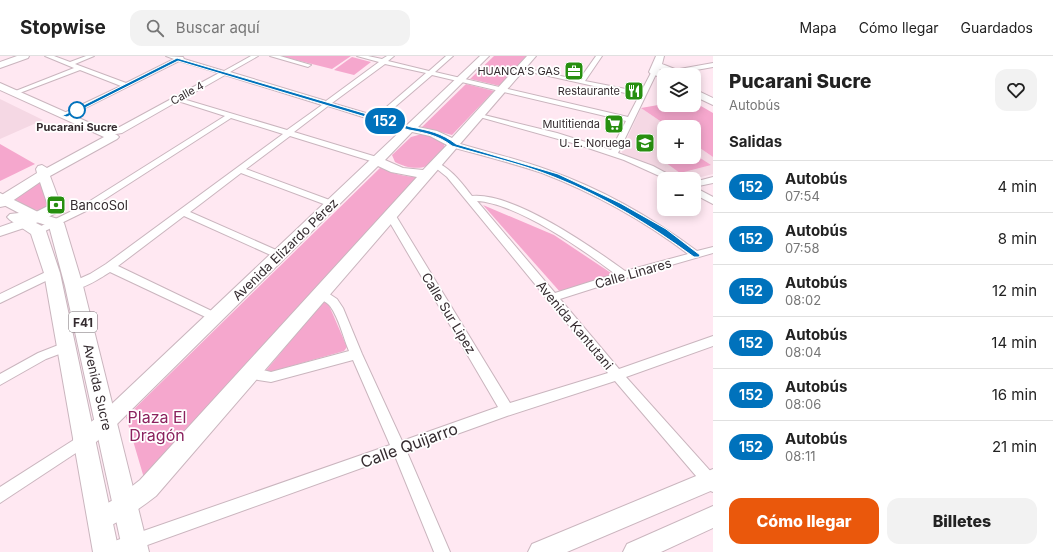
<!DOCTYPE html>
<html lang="es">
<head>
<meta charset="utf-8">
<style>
  body { margin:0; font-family:Inter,sans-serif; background:#f2f2f2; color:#222; height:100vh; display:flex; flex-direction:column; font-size:15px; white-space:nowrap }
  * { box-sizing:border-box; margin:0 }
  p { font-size:13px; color:#767676 }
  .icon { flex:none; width:22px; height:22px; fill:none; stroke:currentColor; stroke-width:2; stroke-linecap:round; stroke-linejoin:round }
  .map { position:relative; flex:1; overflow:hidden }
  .side { display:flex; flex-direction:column; background:#fff; width:340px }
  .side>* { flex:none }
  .badge { padding:0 8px; border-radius:13px; font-size:14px; line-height:26px }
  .controls { position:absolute; left:657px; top:12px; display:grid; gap:8px }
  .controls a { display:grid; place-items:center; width:44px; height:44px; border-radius:8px; background:#fff; box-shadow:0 2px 10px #0003; font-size:20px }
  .map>.badge { position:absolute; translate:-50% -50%; box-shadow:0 0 0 2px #fff }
  h2 { padding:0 16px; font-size:15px; line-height:36px }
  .round { display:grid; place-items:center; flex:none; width:42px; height:42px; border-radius:12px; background:#f2f2f2 }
  .head { display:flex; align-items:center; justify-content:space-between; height:68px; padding:0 16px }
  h1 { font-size:19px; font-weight:800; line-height:30px }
  .cta { display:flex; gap:8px; margin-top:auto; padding:8px 16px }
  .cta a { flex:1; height:46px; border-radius:12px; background:#ea580c; color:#fff; font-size:16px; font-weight:800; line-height:46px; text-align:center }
  .cta a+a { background:#f2f2f2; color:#222 }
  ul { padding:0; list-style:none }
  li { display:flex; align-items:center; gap:12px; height:52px; padding:0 16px; border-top:1px solid #e0e0e0 }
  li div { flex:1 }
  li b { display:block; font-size:15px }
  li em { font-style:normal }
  li .badge { min-width:44px; font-weight:700; text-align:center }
  header { display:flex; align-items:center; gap:24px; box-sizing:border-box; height:56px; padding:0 20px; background:#fff; border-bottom:1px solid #e0e0e0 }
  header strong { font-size:19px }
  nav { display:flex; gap:22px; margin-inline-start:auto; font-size:14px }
  .search { width:280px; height:36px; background:#f2f2f2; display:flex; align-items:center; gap:10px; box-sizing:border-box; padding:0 14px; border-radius:12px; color:#767676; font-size:15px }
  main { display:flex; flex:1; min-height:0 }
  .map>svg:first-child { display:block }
  .built { fill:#f5d8e4 }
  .green { fill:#f5a7cd }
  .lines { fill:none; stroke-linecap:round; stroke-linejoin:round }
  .street-casing { stroke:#cab5be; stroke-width:2 }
  .secondary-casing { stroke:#cab5be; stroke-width:2 }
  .primary-casing { stroke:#cab5be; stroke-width:2 }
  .street { fill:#fff; fill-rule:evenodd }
  .secondary { fill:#fff; fill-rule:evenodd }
  .primary { fill:#fff; fill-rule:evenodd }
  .line { fill:#0072bc; stroke:#fff }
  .stop-dot { fill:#fff; stroke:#0072bc; stroke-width:2 }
  .labels { text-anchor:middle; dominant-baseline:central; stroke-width:3.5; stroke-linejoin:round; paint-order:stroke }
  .far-poi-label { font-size:11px; fill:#352c30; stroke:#fff; text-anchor:end }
  .far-street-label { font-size:11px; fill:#352c30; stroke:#fff }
  .far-stop-label { font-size:11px; font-weight:bold; fill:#352c30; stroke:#fff }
  .shield { fill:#fff; stroke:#726b6e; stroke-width:1 }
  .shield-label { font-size:12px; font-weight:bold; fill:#352c30 }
  .poi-label { font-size:13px; fill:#352c30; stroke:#fff; text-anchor:start }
  .street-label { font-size:13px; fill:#352c30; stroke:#fff }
  .near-park-label { font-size:16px; fill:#8a225e; stroke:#fff }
  .near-street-label { font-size:16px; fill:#352c30; stroke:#fff }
</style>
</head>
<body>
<header>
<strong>Stopwise</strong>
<div class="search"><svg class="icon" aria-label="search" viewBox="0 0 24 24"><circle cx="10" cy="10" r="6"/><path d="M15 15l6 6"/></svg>Buscar aquí</div>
<nav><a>Mapa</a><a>Cómo llegar</a><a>Guardados</a></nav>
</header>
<main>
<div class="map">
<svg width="713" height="496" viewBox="0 0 713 496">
  <rect width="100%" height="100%" fill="#ffe8f2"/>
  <g class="built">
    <polygon points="0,43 43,64 0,83"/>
    <polygon points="641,52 669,71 664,71 664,101 694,101 694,88 713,101 713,118 693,123 677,123 623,99 622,96 626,85"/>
  </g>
  <g class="green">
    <polygon points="280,0 351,0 332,13"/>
    <polygon points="494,0 526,0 500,30 470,23"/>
    <polygon points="352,1 371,6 354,19 334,14"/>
    <polygon points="466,28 494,35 452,79 422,71"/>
    <polygon points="694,46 713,57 713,101 694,88 694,71 669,71 641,52 664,48 694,49"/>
    <path d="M422,78L429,79L443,86L445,91C440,96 433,106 427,110C417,114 404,111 395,106L392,99L411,81Z"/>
    <polygon points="0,88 35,108 0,125"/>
    <polygon points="694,98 711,109 680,117 658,101 664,100 664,101 694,101"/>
    <path d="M382,110C392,119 405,120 417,121L144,422L126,361Z"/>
    <path d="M40,125L49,150C35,160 26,149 13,142Z"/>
    <polygon points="483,149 554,179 614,219 561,237"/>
    <polygon points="323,246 328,247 347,291 344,295 263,318"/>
  </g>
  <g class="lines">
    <defs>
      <g id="street">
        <path d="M45,0H54L70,6L86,0H94L75,8L126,27L174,3L166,0L183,1L184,3L224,15L251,0H258L230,16L326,45L379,6L357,0H368L382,3L387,0H394L388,5L429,15L446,0H453L435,16L628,61L639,40L517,13L520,11L579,24L596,0H602L585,25L641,36L652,15L657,16L618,97L653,110L677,123H666L624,104L576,88L476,60L480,58L557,77L611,94L626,65L432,19L382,62L413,71V75H407L328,50L294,76L380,102V106H374L290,80L246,113L335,146L336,148L335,150H329L241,117L190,156L283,197L284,199L283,201H275L184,160L118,210L218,258L220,261L218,264L214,265L110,216C102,221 80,236 70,233L69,230L70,227L90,218L106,208L283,78L231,62L88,154L41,177H35L33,175L35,173L82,150L225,60L178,45L122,77L104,80V76L116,73L219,17L179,5L65,62L61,60L62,58L121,30L80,14L17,38H13V36L74,12ZM385,8L426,17L376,60L332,47ZM225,19L322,49L287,74L183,43Z"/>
        <polygon points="270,0 280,0 311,9 308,11"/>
        <polygon points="713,7 713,11 663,20 660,18 663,16"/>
        <path d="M451,87H457C487,96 518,103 548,114C602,133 651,161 697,195L713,191V197L626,222L560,243L619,313L713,280V290L626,321L713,418V436L708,434L615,325L507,360L407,396L450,496H434L395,400L128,496H98L100,490L106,488L390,389L353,304L271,326L258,324L247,320L245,316L247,312L251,311L271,316L349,295C343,281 339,262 330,250C326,245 319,244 316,238L317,235H325L337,243L343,252L362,298L402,385L498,351L386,160L388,158H394L396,160L510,347L608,317L447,121L432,109L433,107C446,105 465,131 472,140C513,136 592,191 625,215L688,198C643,164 594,137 542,117C512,107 481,99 451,91ZM477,145C516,147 584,194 615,218L555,237Z"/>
        <polygon points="713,121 713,127 694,131 713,141 713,148 694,138 694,126"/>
        <polygon points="52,213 56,214 57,217 56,220 0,247 0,238"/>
        <polygon points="66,286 70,288 72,291 70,294 46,303 0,329 0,318 38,297"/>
        <polygon points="83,378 88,379 90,384 88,389 0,447 0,431"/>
      </g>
      <g id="secondary">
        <polygon points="17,0 29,0 28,2 0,12 0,6"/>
        <path d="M480,0H489L418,71L437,75L452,82L527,0H536L156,440C138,454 120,466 99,475L91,472L88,464L91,456L117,442L140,424L417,121L391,116L378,110L113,372L90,391L83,393L76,391L73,384L76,377L99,360ZM412,76L430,80L447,89L423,114L403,112L385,104Z"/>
        <polygon points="656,0 664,0 662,8 685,17 687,19 674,19 660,13 659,15 667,17 669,19 664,19 664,22 651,18 649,16"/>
        <polygon points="0,27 117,79 119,81 117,83 50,120 62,152 60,155 30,170 0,180 0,171 20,164 48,150 40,126 5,150 0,151 0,140 37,117 36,113 38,110 42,109 47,112 104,81 0,34"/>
        <polygon points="694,33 713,42 713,49 694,40"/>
        <polygon points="713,413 713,434 567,496 528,496 532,488"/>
        <polygon points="713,450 713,472 661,496 623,496 627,488"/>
      </g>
      <polygon id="primary" points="0,137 42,158 61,164 64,167 83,230 149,496 123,496 65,230 49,170 30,164 44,171 46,175 60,217 119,496 93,496 44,217 31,178 10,164 7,161 10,158 19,157 0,147"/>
    </defs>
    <use href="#street" class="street-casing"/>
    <use href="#secondary" class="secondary-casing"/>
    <use href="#primary" class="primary-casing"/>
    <use href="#street" class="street"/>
    <use href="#secondary" class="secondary"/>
    <use href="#primary" class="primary"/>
  </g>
  <path class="line" d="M177,2L411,71C428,74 442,77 456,88L558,118L620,147L666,173L700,199L699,201H694C650,169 605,141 554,121C522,108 486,100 452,90C438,79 425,77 409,74L178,5L67,61L62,60Z"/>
  <defs>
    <symbol id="office-square" viewBox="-11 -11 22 22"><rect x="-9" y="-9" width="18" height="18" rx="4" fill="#288f10" stroke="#fff"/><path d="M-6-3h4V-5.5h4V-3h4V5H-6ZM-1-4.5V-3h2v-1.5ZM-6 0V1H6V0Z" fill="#fff"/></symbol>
    <symbol id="restaurant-square" viewBox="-11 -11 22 22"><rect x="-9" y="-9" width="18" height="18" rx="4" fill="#288f10" stroke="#fff"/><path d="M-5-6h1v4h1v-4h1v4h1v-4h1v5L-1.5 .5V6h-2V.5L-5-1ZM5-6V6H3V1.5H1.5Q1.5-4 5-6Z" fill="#fff"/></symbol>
    <symbol id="supermarket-square" viewBox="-11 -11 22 22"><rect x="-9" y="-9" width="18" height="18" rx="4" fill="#288f10" stroke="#fff"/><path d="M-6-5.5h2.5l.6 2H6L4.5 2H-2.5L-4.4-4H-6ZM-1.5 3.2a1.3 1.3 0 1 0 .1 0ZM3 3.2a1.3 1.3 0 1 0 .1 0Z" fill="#fff"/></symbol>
    <symbol id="school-square" viewBox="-11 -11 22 22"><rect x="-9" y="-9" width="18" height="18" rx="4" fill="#288f10" stroke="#fff"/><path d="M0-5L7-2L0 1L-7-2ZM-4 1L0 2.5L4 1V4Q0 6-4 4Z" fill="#fff"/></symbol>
    <symbol id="bank-square" viewBox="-11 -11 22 22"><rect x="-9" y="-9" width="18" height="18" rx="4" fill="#288f10" stroke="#fff"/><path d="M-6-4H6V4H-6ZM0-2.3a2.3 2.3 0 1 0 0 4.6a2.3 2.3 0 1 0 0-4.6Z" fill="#fff"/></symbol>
  </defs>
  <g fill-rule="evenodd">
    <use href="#office-square" x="563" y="4" width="22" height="22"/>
    <use href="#restaurant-square" x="623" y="24" width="22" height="22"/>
    <use href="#supermarket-square" x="603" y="57" width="22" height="22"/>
    <use href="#school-square" x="634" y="76" width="22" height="22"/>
    <use href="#bank-square" x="45" y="138" width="22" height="22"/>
  </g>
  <circle class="stop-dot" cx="77" cy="54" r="8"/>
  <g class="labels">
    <g class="far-poi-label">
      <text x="560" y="15">HUANCA'S GAS</text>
      <text x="620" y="35">Restaurante</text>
      <text x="600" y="68">Multitienda</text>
      <text x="631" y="87">U. E. Noruega</text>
    </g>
    <g class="far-street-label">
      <text transform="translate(187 37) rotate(-29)">Calle 4</text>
    </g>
    <g class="far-stop-label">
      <text x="77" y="71">Pucarani Sucre</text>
    </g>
    <rect class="shield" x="69" y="256" width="28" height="20" rx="3"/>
    <g class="shield-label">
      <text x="83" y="266">F41</text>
    </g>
    <g class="poi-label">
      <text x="70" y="149">BancoSol</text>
    </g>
    <g class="street-label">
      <text transform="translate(285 193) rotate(-44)">Avenida Elizardo Pérez</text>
      <text transform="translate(633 217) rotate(-16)">Calle Linares</text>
      <text transform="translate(449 257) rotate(59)">Calle Sur Lipez</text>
      <text transform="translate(575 269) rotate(50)">Avenida Kantutani</text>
      <text transform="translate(98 331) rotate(77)">Avenida Sucre</text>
    </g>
    <g class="near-park-label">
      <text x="157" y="361">Plaza El<tspan x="157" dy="18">Dragón</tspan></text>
    </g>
    <g class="near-street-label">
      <text transform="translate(409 389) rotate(-20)">Calle Quijarro</text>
    </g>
  </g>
</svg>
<div class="controls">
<a><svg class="icon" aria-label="layers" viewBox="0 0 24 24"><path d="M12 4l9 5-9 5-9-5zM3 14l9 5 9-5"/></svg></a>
<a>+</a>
<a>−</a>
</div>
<b class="badge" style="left:385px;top:65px;background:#0072bc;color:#fff">152</b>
</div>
<section class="side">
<div class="head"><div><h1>Pucarani Sucre</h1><p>Autobús</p></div><a class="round"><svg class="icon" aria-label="heart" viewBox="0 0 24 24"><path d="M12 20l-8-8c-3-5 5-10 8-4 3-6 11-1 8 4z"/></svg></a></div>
<h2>Salidas</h2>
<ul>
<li><span class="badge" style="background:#0072bc;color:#fff">152</span><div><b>Autobús</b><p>07:54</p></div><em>4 min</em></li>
<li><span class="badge" style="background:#0072bc;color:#fff">152</span><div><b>Autobús</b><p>07:58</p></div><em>8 min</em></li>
<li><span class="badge" style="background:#0072bc;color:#fff">152</span><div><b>Autobús</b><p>08:02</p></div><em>12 min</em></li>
<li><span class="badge" style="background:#0072bc;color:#fff">152</span><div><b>Autobús</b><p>08:04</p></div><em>14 min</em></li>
<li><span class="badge" style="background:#0072bc;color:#fff">152</span><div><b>Autobús</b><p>08:06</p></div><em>16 min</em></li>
<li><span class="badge" style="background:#0072bc;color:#fff">152</span><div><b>Autobús</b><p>08:11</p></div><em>21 min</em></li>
</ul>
<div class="cta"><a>Cómo llegar</a><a>Billetes</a></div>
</section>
</main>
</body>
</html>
